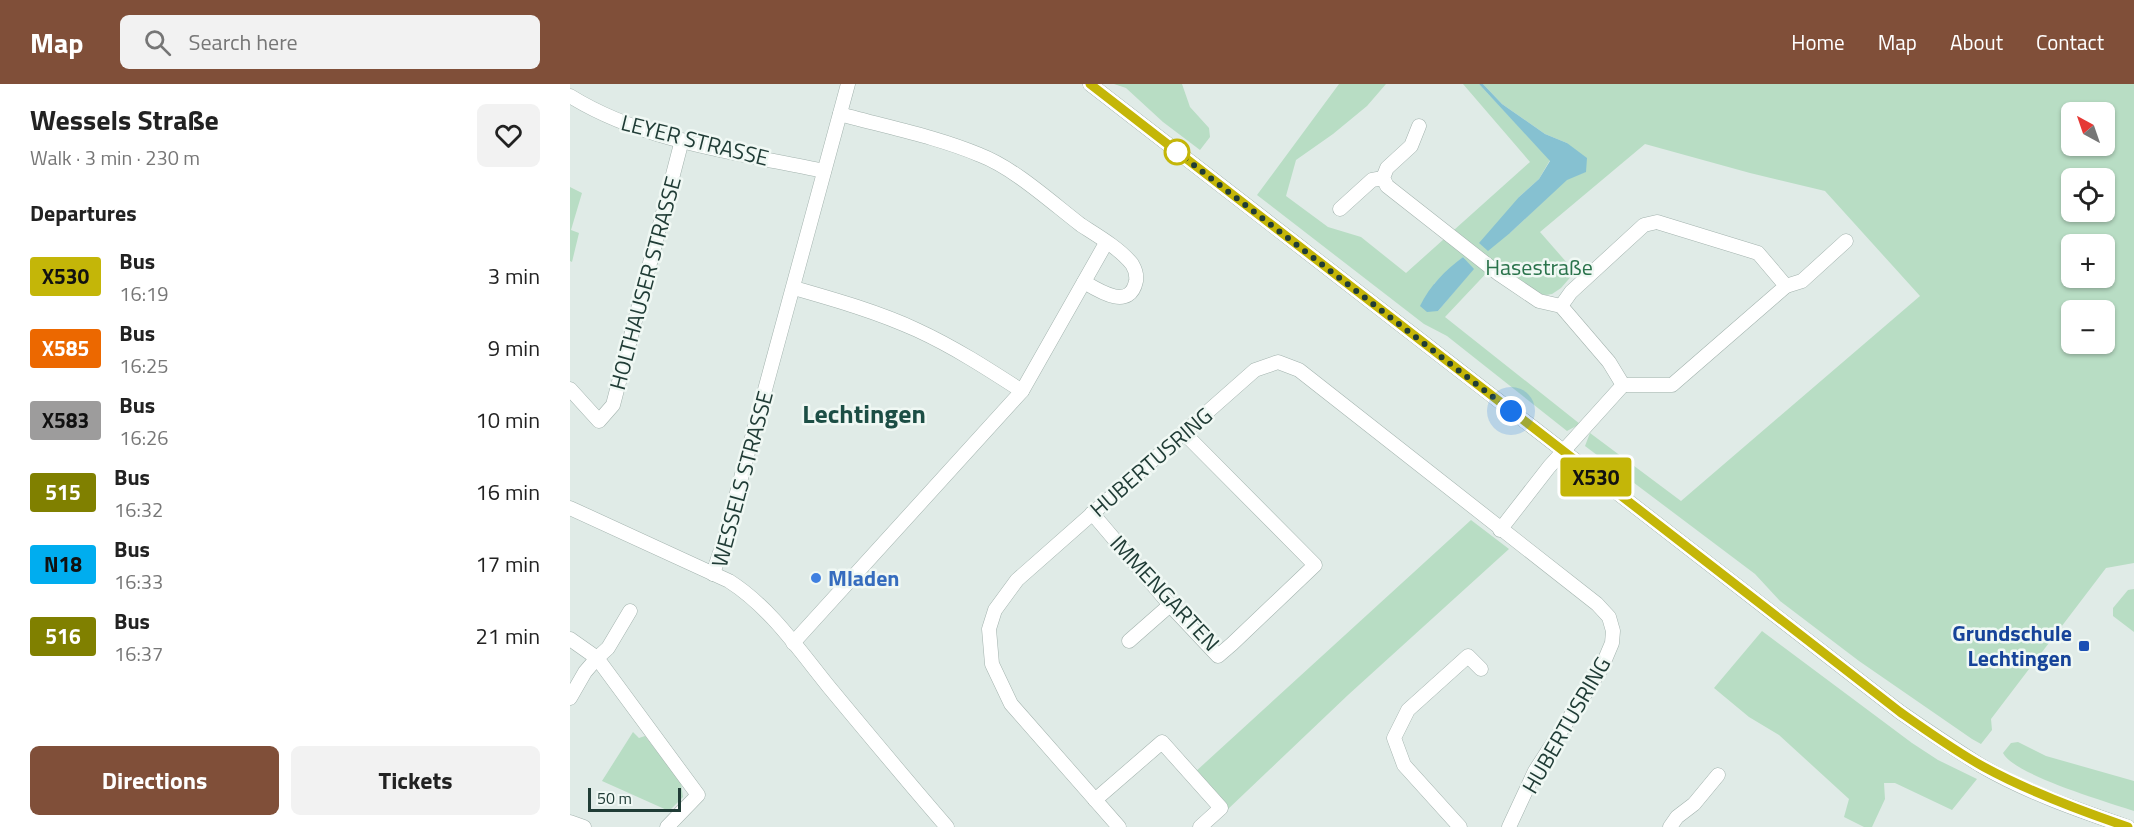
<!DOCTYPE html>
<html lang="en">
<head>
<meta charset="utf-8">
<style>
  body { margin:0; font-family:"Titillium Web",sans-serif; background:#f2f2f2; color:#222; height:100vh; display:flex; flex-direction:column; font-size:22px; white-space:nowrap }
  * { box-sizing:border-box; margin:0 }
  p { font-size:20px; color:#767676 }
  .icon { flex:none; width:33px; height:33px; fill:none; stroke:currentColor; stroke-width:2; stroke-linecap:round; stroke-linejoin:round }
  .map { position:relative; flex:1; overflow:hidden }
  .side { display:flex; flex-direction:column; background:#fff; width:570px }
  .side>* { flex:none }
  .badge { padding:0 12px; border-radius:4px; font-size:21px; line-height:39px }
  .needle { width:39px; rotate:320deg }
  .buttons { position:absolute; left:1491px; top:18px; display:grid; gap:12px }
  .buttons a { display:grid; place-items:center; width:54px; height:54px; border-radius:9px; background:#fff; box-shadow:0 2px 4px #0004; font-size:30px }
  .scale { position:absolute; left:18px; bottom:15px; width:93px; box-sizing:border-box; padding-left:6px; border:3px solid #203c36; border-top:0; font-size:16px; line-height:21px; white-space:nowrap; color:#203c36; -webkit-text-stroke:4px #f0f8f4; paint-order:stroke }
  .you { position:absolute; width:30px; height:30px; margin:-15px; border:4px solid #fff; border-radius:50%; background:#1a73e8; box-shadow:0 0 0 9px #1a73e833 }
  .map>.badge { position:absolute; translate:-50% -50%; box-shadow:0 0 0 3px #fff }
  h2 { padding:0 30px; font-size:22px; line-height:54px }
  .round { display:grid; place-items:center; flex:none; width:63px; height:63px; border-radius:9px; background:#f2f2f2 }
  .headline { display:flex; align-items:center; justify-content:space-between; height:102px; padding:0 30px }
  h1 { font-size:28px; font-weight:700; line-height:45px }
  .cta { display:flex; gap:12px; margin-top:auto; padding:12px 30px }
  .cta a { flex:1; height:69px; border-radius:9px; background:#804f39; color:#fff; font-size:24px; font-weight:700; line-height:69px; text-align:center }
  .cta a+a { background:#f2f2f2; color:#222 }
  ul { padding:0; list-style:none }
  li { display:flex; align-items:center; gap:18px; height:72px; padding:0 30px }
  li div { flex:1 }
  li b { display:block; font-size:22px }
  li em { font-style:normal }
  li .badge { min-width:66px; font-weight:700; text-align:center }
  header { display:flex; align-items:center; gap:36px; box-sizing:border-box; height:84px; padding:0 30px; background:#804f39; color:#fff }
  header strong { font-size:28px }
  nav { display:flex; gap:33px; margin-inline-start:auto; font-size:21px }
  .search { width:420px; height:54px; background:#f2f2f2; display:flex; align-items:center; gap:15px; box-sizing:border-box; padding:0 21px; border-radius:9px; color:#767676; font-size:22px }
  main { display:flex; flex:1; min-height:0 }
  .map>svg:first-child { display:block }
  .green { fill:#b8ddc4; fill-rule:evenodd }
  .water { fill:#86c1d1 }
  .lines { fill:none; stroke-linecap:round; stroke-linejoin:round }
  .minor-casing { stroke:#a3b3ae; stroke-width:15 }
  .minor { stroke:#fff; stroke-width:14 }
  .line-casing { stroke:#fff; stroke-width:14 }
  .line { stroke:#c4b608; stroke-width:9 }
  .walk { stroke:#203c36; stroke-width:6; stroke-dasharray:0 10.8 }
  .stop-dot { fill:#fff; stroke:#c4b608; stroke-width:3 }
  .shop-dot { fill:#3f7fe0; stroke:#f0f8f4; stroke-width:2 }
  .transit-dot { fill:#1a4fb4; stroke:#f0f8f4; stroke-width:2 }
  .labels { text-anchor:middle; dominant-baseline:central; stroke-width:5; stroke-linejoin:round; paint-order:stroke }
  .street-label { font-size:22px; fill:#203c36; stroke:#f0f8f4 }
  .park-label { font-size:22px; fill:#2a734b; stroke:#f0f8f4 }
  .shop-label { font-size:22px; font-weight:bold; fill:#366cbe; stroke:#f0f8f4; text-anchor:start }
  .transit-label { font-size:22px; font-weight:bold; fill:#164399; stroke:#f0f8f4; text-anchor:end }
  .quarter-label { font-size:26px; font-weight:bold; fill:#1c4e45; stroke:#f0f8f4 }
</style>
</head>
<body>
<header>
<strong>Map</strong>
<div class="search"><svg class="icon" aria-label="search" viewBox="0 0 24 24"><circle cx="10" cy="10" r="6"/><path d="M15 15l6 6"/></svg>Search here</div>
<nav><a>Home</a><a>Map</a><a>About</a><a>Contact</a></nav>
</header>
<main>
<section class="side">
<div class="headline"><div><h1>Wessels Straße</h1><p>Walk · 3 min · 230 m</p></div><a class="round"><svg class="icon" aria-label="heart" viewBox="0 0 24 24"><path d="M12 20l-8-8c-3-5 5-10 8-4 3-6 11-1 8 4z"/></svg></a></div>
<h2>Departures</h2>
<ul>
<li><span class="badge" style="background:#c4b608;color:#111">X530</span><div><b>Bus</b><p>16:19</p></div><em>3 min</em></li>
<li><span class="badge" style="background:#ec6800;color:#fff">X585</span><div><b>Bus</b><p>16:25</p></div><em>9 min</em></li>
<li><span class="badge" style="background:#9d9c9c;color:#111">X583</span><div><b>Bus</b><p>16:26</p></div><em>10 min</em></li>
<li><span class="badge" style="background:#808000;color:#fff">515</span><div><b>Bus</b><p>16:32</p></div><em>16 min</em></li>
<li><span class="badge" style="background:#00adef;color:#111">N18</span><div><b>Bus</b><p>16:33</p></div><em>17 min</em></li>
<li><span class="badge" style="background:#808000;color:#fff">516</span><div><b>Bus</b><p>16:37</p></div><em>21 min</em></li>
</ul>
<div class="cta"><a>Directions</a><a>Tickets</a></div>
</section>
<div class="map">
<svg width="1564" height="743" viewBox="0 0 1564 743">
  <rect width="100%" height="100%" fill="#e0ebe7"/>
  <g class="green">
    <polygon points="544,0 612,0 620,23 639,44 640,53 630,66 593,38 556,4"/>
    <path d="M769,0H816L797,22L763,50L726,76L716,112L758,143L791,153L836,189L960,78L893,0H909L980,76L969,95L949,113L940,149L997,95L1015,88L997,59L975,50L932,20L913,0H1564V479L1536,484L1421,635L1422,646L1411,660L1402,655L1289,577L1210,517L1185,490L1015,362L1020,349L1111,417L1350,212L1255,107L1180,89L1075,60L970,148L1005,188L991,204L982,210L976,211L970,210L925,180L875,233L1010,340L997,347L877,252L854,240L687,111ZM1502,28H1534V62H1502ZM1502,94H1534V128H1502ZM1502,160H1534V194H1502ZM893,173L903,185L868,227L864,200ZM1502,226H1534V260H1502Z"/>
    <polygon points="0,103 12,109 1,146 9,149 2,178 0,177"/>
    <polygon points="901,436 939,465 778,611 656,727 624,689"/>
    <polygon points="1564,505 1564,548 1543,532 1543,524 1558,506"/>
    <polygon points="1192,547 1342,659 1368,676 1407,695 1382,726 1325,699 1314,699 1315,715 1302,743 1294,743 1274,733 1279,715 1209,651 1179,633 1144,604"/>
    <polygon points="63,648 69,654 75,652 111,699 113,713 99,727 32,697"/>
    <path d="M1448,658L1476,672L1564,697V727C1538,718 1444,691 1433,669L1441,659Z"/>
  </g>
  <g class="water">
    <polygon points="909,0 913,0 932,20 975,50 997,59 1017,74 1016,88 997,96 940,149 918,167 909,159 949,113 969,95 980,77"/>
    <path d="M893,173L904,185L868,227L857,228L850,222C860,201 875,187 893,173Z"/>
  </g>
  <g class="lines">
    <defs>
      <g id="minor">
        <path d="M520,0L1330,628C1356,646 1383,664 1410,681C1456,708 1508,726 1558,743"/>
        <path d="M0,12C74,58 169,69 254,87"/>
        <path d="M270,30C316,43 365,52 410,71C444,84 481,118 511,141C528,152 549,164 562,180C565,185 567,191 566,197C560,227 529,207 514,198"/>
        <polyline points="849,42 841,62 817,84 813,94 817,102 929,190 969,217 991,222 1039,278 1053,301 979,383 930,446"/>
        <polyline points="770,125 802,96 813,94"/>
        <polyline points="1216,202 1232,197 1276,157"/>
        <path d="M224,204C266,216 308,228 347,246C384,263 418,285 452,307"/>
        <polyline points="991,222 1001,208 1074,141 1087,138 1188,169 1216,202 1102,301 1053,301"/>
        <polyline points="0,305 29,337 43,321 112,56"/>
        <path d="M0,424L159,497C200,523 229,566 259,603C298,650 337,697 377,743"/>
        <polyline points="522,429 600,521 648,572 662,560 745,481 615,350"/>
        <polyline points="143,490 155,453 278,0"/>
        <polyline points="0,555 27,574 128,711 97,743"/>
        <polyline points="559,557 600,521"/>
        <polyline points="223,559 452,307 536,159"/>
        <polyline points="0,614 15,588 27,574 38,564 60,527"/>
        <polyline points="525,716 592,658 651,724 630,743"/>
        <polyline points="0,738 14,743"/>
        <polyline points="549,743 441,620 422,580 419,545 425,526 447,496 685,286 708,278 729,286 1027,520 1039,533 1043,547 1042,559 1031,585 965,687 939,743"/>
        <polyline points="890,743 834,681 824,654 838,626 898,572 911,585"/>
        <polyline points="1100,743 1107,733 1124,720 1148,691"/>
      </g>
    </defs>
    <use href="#minor" class="minor-casing"/>
    <use href="#minor" class="minor"/>
  </g>
  <g class="lines">
    <defs>
      <path id="line" d="M520,0L1330,628C1357,647 1385,667 1414,683C1460,708 1508,726 1558,743"/>
    </defs>
    <use href="#line" class="line-casing"/>
    <use href="#line" class="line"/>
    <polyline class="walk" points="607,68 941,327"/>
  </g>
  <circle class="stop-dot" cx="607" cy="68" r="12"/>
  <circle class="shop-dot" cx="246" cy="494" r="6"/>
  <rect class="transit-dot" x="1508" y="556" width="12" height="12" rx="3"/>
  <g class="labels">
    <g class="street-label">
      <text transform="translate(125 56) rotate(14)">LEYER STRASSE</text>
      <text transform="translate(75 199) rotate(-75)">HOLTHAUSER STRASSE</text>
      <text transform="translate(581 378) rotate(-41)">HUBERTUSRING</text>
      <text transform="translate(172 395) rotate(-75)">WESSELS STRASSE</text>
      <text transform="translate(595 509) rotate(47)">IMMENGARTEN</text>
      <text transform="translate(996 641) rotate(-60)">HUBERTUSRING</text>
    </g>
    <g class="park-label">
      <text x="969" y="183">Hasestraße</text>
    </g>
    <g class="shop-label">
      <text x="258" y="494">Mladen</text>
    </g>
    <g class="transit-label">
      <text x="1502" y="549">Grundschule<tspan x="1502" dy="25">Lechtingen</tspan></text>
    </g>
    <g class="quarter-label">
      <text x="294" y="329">Lechtingen</text>
    </g>
  </g>
</svg>
<div class="buttons">
<a><svg class="needle" viewBox="-14 -14 28 28"><path d="M0-13l5 13h-10z" fill="#e53935"/><path d="M0 13l5-13h-10z" fill="#767676"/></svg></a>
<a><svg class="icon" aria-label="locate" viewBox="0 0 24 24"><circle cx="12" cy="12" r="6"/><path d="M12 2v4M12 18v4M2 12h4M18 12h4"/></svg></a>
<a>+</a>
<a>−</a>
</div>
<div class="scale">50 m</div>
<div class="you" style="left:941px;top:327px"></div>
<b class="badge" style="left:1026px;top:393px;background:#c4b608;color:#111">X530</b>
</div>
</main>
</body>
</html>
